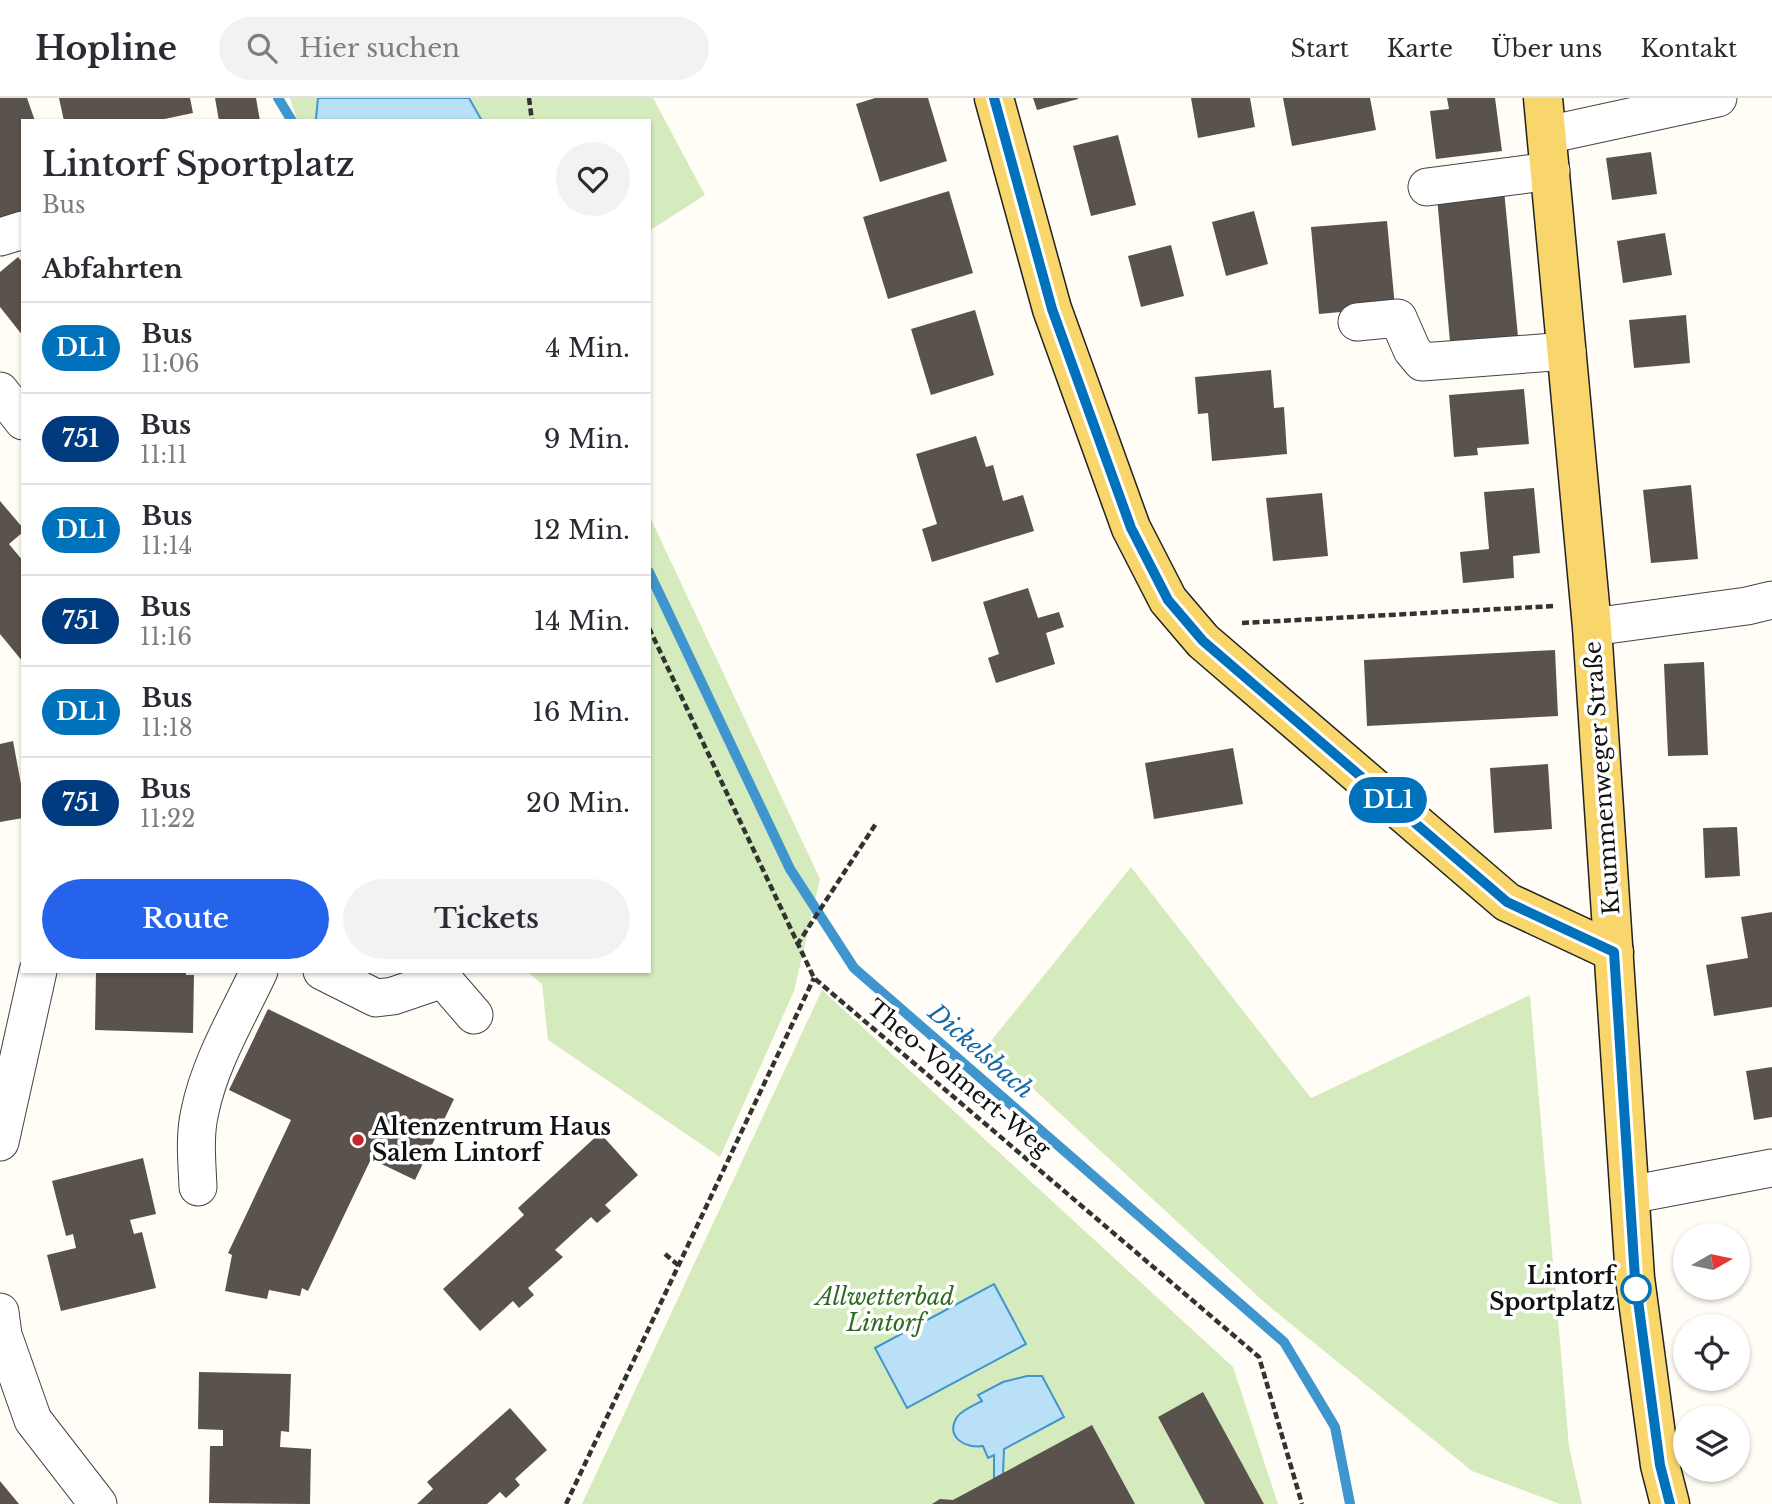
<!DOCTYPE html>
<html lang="de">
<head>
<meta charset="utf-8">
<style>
  body { margin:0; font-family:"Libre Baskerville",serif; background:#f2f2f3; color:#2b2b33; height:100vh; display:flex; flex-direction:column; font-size:26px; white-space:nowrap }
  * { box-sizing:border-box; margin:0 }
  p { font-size:23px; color:#7c7c81 }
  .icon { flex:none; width:38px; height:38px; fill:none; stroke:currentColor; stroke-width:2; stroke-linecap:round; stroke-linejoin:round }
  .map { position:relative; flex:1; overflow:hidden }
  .details { position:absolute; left:21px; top:21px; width:630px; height:854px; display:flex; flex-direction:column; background:#fff; border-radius:0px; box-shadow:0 2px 5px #0004 }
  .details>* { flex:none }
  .badge { padding:0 14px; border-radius:23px; font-size:24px; line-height:46px }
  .needle { width:46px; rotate:81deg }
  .fabs { position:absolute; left:1673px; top:1125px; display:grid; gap:14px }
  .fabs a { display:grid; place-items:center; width:77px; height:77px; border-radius:50%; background:#fff; box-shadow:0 2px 5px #0004; font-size:35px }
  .map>.badge { position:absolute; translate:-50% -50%; box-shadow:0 0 0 4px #fff }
  h2 { padding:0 21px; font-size:26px; line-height:63px }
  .round { display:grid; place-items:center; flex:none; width:74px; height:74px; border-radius:37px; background:#f2f2f3 }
  .headline { display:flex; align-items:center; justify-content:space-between; height:119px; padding:0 21px }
  h1 { font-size:33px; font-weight:600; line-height:52px }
  .cta { display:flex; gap:14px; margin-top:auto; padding:14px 21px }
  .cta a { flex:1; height:80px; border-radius:42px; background:#2563eb; color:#fff; font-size:28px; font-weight:600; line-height:80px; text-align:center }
  .cta a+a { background:#f2f2f3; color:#2b2b33 }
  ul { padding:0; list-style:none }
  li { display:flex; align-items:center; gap:21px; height:91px; padding:0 21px; border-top:2px solid #e1e1e2 }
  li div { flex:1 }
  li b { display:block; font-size:26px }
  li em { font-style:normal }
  li .badge { min-width:77px; font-weight:700; text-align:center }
  header { display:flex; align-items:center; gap:42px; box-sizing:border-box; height:98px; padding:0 35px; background:#fff; border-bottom:2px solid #e1e1e2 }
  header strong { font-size:33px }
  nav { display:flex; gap:38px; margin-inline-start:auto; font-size:24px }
  .search { width:490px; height:63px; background:#f2f2f3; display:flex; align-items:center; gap:18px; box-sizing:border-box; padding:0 24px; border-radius:38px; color:#7c7c81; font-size:26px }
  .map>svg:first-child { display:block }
  .green { fill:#d5ebbd }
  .water { fill:#b9e0f7; stroke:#3f96cf; stroke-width:2 }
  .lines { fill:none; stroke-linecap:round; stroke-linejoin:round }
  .stream { stroke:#3f96cf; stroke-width:10 }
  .building { fill:#5a524d }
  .minor-casing { stroke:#444; stroke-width:39 }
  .major-casing { stroke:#222; stroke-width:41 }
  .path { stroke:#333; stroke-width:4.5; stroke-dasharray:7 3.5; stroke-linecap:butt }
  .minor { stroke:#fff; stroke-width:37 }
  .major { stroke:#f9d66b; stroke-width:38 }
  .line-casing { stroke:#fff; stroke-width:16 }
  .line { stroke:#0072bc; stroke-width:10 }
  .poi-dot { fill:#c4262e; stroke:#fff; stroke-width:2.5 }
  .stop-dot { fill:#fff; stroke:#0072bc; stroke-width:3.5 }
  .labels { text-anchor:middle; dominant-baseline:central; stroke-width:7; stroke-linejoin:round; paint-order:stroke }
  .street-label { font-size:23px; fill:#111; stroke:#fff }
  .poi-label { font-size:23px; font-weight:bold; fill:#111; stroke:#fff; text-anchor:start }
  .stop-label { font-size:23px; font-weight:bold; fill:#111; stroke:#fff; text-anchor:end }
  .park-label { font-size:23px; font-style:italic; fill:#2f6b1f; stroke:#fff }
  .water-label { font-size:24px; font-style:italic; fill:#1768a6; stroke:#fff }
</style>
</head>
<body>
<header>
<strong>Hopline</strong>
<div class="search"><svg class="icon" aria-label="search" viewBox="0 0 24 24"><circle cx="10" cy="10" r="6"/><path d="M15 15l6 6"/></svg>Hier suchen</div>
<nav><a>Start</a><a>Karte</a><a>Über uns</a><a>Kontakt</a></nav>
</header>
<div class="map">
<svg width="1772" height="1406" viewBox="0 0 1772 1406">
  <rect width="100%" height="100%" fill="#fffdf5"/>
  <g class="green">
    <polygon points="290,0 653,0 705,97 649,133 649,23 297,23"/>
    <polygon points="649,417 820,781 794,893 720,1059 548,942 542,886 527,873 649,873"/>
    <polygon points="1131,769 1311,1000 1530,897 1569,1349 1582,1406 1560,1406 1472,1373 1264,1204 987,948"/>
    <polygon points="822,892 1233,1269 1278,1406 582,1406"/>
  </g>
  <g class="water">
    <polygon points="318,0 469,0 482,23 318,23 316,21"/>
    <polygon points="994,1186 1026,1246 907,1310 875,1250"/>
    <path d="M1027,1278H1042L1064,1319L1004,1351L1003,1376L994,1381V1357L988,1360L983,1348C965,1351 945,1339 957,1319C962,1312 974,1307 982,1303L978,1297L1003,1284Z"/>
  </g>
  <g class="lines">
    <g class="stream">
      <polyline points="278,0 292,23"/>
      <polyline points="649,474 790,771 854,870 1284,1244 1335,1329 1350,1406"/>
    </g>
  </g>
  <g class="building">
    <polygon points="0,0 27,0 35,23 23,23 23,123 0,129"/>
    <polygon points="59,0 190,0 193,15 155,23 64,23"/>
    <polygon points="215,0 256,0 260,23 219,23"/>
    <polygon points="875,0 928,0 947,63 880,84 856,6"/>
    <polygon points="1033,0 1078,0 1078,1 1037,12"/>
    <polygon points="1191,0 1250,0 1255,29 1198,40"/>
    <polygon points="1283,0 1370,0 1376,32 1292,48"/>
    <polygon points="1447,0 1495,0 1502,53 1436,61 1430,13 1449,11"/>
    <polygon points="1118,37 1136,107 1091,118 1073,48"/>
    <polygon points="1651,54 1657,96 1612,102 1606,60"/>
    <polygon points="1504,92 1519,249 1451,255 1437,99"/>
    <polygon points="949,93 973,175 888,201 863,119"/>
    <polygon points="1254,113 1268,166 1226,178 1212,124"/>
    <polygon points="1387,123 1395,209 1319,216 1311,129"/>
    <polygon points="1665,135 1672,177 1623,185 1617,143"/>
    <polygon points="1171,147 1184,198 1141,209 1128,158"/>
    <polygon points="18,159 23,165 23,238 0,209 0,174"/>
    <polygon points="975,212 994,277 931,297 911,231"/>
    <polygon points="1686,217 1690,265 1634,270 1629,222"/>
    <polygon points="1271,272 1274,310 1284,309 1287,356 1212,363 1208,315 1198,316 1195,279"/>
    <polygon points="1524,291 1529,346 1477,350 1478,357 1454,359 1449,297"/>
    <polygon points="976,338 986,369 993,367 1003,403 1023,397 1034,433 932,464 922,431 937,426 916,356"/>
    <polygon points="1691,387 1698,461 1651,465 1643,392"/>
    <polygon points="1534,390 1540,455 1513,458 1514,480 1463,485 1460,454 1489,451 1484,394"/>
    <polygon points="1322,395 1328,458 1273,463 1266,400"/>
    <polygon points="0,403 23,430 23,434 9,446 23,463 23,564 0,536"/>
    <polygon points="1028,490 1038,520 1059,514 1064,529 1046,535 1055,566 996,585 988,560 999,556 983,504"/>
    <polygon points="1555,552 1558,618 1367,628 1364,562"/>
    <polygon points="1704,564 1708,657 1668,658 1664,566"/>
    <polygon points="13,643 23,697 23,720 0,724 0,646"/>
    <polygon points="1233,650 1243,706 1154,721 1145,665"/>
    <polygon points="1548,666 1552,731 1494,735 1490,670"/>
    <polygon points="1737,729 1740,778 1705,780 1703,730"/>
    <polygon points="1772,814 1772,909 1714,918 1706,867 1748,860 1741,819"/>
    <polygon points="127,873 186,873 186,877 194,877 193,935 95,932 96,874 127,875"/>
    <polygon points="268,911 454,1001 415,1082 371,1061 308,1193 302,1190 300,1198 269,1192 267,1201 225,1193 232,1157 228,1155 291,1022 229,992"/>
    <polygon points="1772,969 1772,1019 1754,1022 1746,973"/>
    <polygon points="600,1035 638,1077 605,1107 611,1113 597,1125 591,1119 555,1152 563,1159 528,1190 534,1197 519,1210 513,1203 480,1233 443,1191 524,1117 518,1110"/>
    <polygon points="143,1060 156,1116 130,1122 134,1136 142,1134 156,1190 61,1213 47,1157 76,1150 73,1136 66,1138 52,1083"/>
    <polygon points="199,1274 291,1276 289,1334 281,1333 280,1349 311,1351 310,1406 209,1405 210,1348 223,1348 223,1332 198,1331"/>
    <polygon points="1203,1294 1264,1406 1205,1406 1158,1319"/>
    <polygon points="510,1310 547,1352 515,1381 520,1387 506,1400 500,1394 487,1406 417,1406 433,1391 427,1384"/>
    <polygon points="1092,1327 1135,1406 932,1406 940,1401 953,1402"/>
    <polygon points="0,1383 19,1406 0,1406"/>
  </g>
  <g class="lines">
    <defs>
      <g id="minor">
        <polyline points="1547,37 1718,0"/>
        <polyline points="1427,89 1551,73"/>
        <polyline points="0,139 23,132"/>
        <polyline points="1357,224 1398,220 1412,252 1422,264 1567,253"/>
        <polyline points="0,293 23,323"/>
        <polyline points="1592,529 1747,508 1772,502"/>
        <polyline points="322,873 376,900 393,898 443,881"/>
        <polyline points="436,873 474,917"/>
        <polyline points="0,1044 38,873"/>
        <path d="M198,1089C197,1064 194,1038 200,1013C210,964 238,918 259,873"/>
        <polyline points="1629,1097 1772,1070"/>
        <polyline points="0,1214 3,1237 33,1322 98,1406"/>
      </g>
      <g id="major">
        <polyline points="994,0 1052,211 1131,430 1168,502 1203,543 1507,804 1614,854"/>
        <polyline points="1543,0 1592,529 1635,1180 1660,1367 1670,1406"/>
      </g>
    </defs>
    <use href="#minor" class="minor-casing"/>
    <use href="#major" class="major-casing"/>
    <g class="path">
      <polyline points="529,0 532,23"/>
      <polyline points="1242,525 1555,508"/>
      <polyline points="649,530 814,880 1259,1259 1302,1406"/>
      <polyline points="797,847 877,724"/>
      <polyline points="665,1156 679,1168"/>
      <polyline points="566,1406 814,880"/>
    </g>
    <use href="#minor" class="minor"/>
    <use href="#major" class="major"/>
  </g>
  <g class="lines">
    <defs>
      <polyline id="line" points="994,0 1052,211 1131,430 1168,502 1203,543 1507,804 1614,854 1635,1180 1660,1367 1670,1406"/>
    </defs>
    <use href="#line" class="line-casing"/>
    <use href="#line" class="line"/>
  </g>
  <circle class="poi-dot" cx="358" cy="1042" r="7"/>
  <circle class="stop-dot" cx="1636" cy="1191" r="14"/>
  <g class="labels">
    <g class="street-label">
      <text transform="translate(1602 680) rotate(-94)">Krummenweger Straße</text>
      <text transform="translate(959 980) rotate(40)">Theo-Volmert-Weg</text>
    </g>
    <g class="poi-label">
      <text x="372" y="1029">Altenzentrum Haus<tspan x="372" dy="26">Salem Lintorf</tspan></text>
    </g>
    <g class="stop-label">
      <text x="1615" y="1178">Lintorf<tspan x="1615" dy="26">Sportplatz</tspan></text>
    </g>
    <g class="park-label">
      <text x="885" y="1199">Allwetterbad<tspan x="885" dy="26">Lintorf</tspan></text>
    </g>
    <g class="water-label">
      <text transform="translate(981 953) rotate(41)">Dickelsbach</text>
    </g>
  </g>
</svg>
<div class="fabs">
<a><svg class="needle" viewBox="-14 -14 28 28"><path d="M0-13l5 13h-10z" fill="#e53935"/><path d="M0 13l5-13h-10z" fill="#7c7c81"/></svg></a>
<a><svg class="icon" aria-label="locate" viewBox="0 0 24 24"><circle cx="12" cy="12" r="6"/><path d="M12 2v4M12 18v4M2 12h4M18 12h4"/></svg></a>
<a><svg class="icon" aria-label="layers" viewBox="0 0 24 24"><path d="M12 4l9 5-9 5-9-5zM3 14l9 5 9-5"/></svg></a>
</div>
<b class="badge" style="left:1388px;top:702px;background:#0072bc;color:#fff">DL1</b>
<section class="details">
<div class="headline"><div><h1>Lintorf Sportplatz</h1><p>Bus</p></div><a class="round"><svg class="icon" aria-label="heart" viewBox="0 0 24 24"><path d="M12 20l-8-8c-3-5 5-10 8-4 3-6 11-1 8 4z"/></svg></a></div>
<h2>Abfahrten</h2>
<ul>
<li><span class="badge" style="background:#0072bc;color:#fff">DL1</span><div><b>Bus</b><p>11:06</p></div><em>4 Min.</em></li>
<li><span class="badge" style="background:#003b80;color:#fff">751</span><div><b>Bus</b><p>11:11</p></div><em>9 Min.</em></li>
<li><span class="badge" style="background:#0072bc;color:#fff">DL1</span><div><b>Bus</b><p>11:14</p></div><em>12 Min.</em></li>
<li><span class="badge" style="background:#003b80;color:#fff">751</span><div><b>Bus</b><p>11:16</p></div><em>14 Min.</em></li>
<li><span class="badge" style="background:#0072bc;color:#fff">DL1</span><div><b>Bus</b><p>11:18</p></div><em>16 Min.</em></li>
<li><span class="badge" style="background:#003b80;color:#fff">751</span><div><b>Bus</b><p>11:22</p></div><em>20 Min.</em></li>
</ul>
<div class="cta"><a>Route</a><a>Tickets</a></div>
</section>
</div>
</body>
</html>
